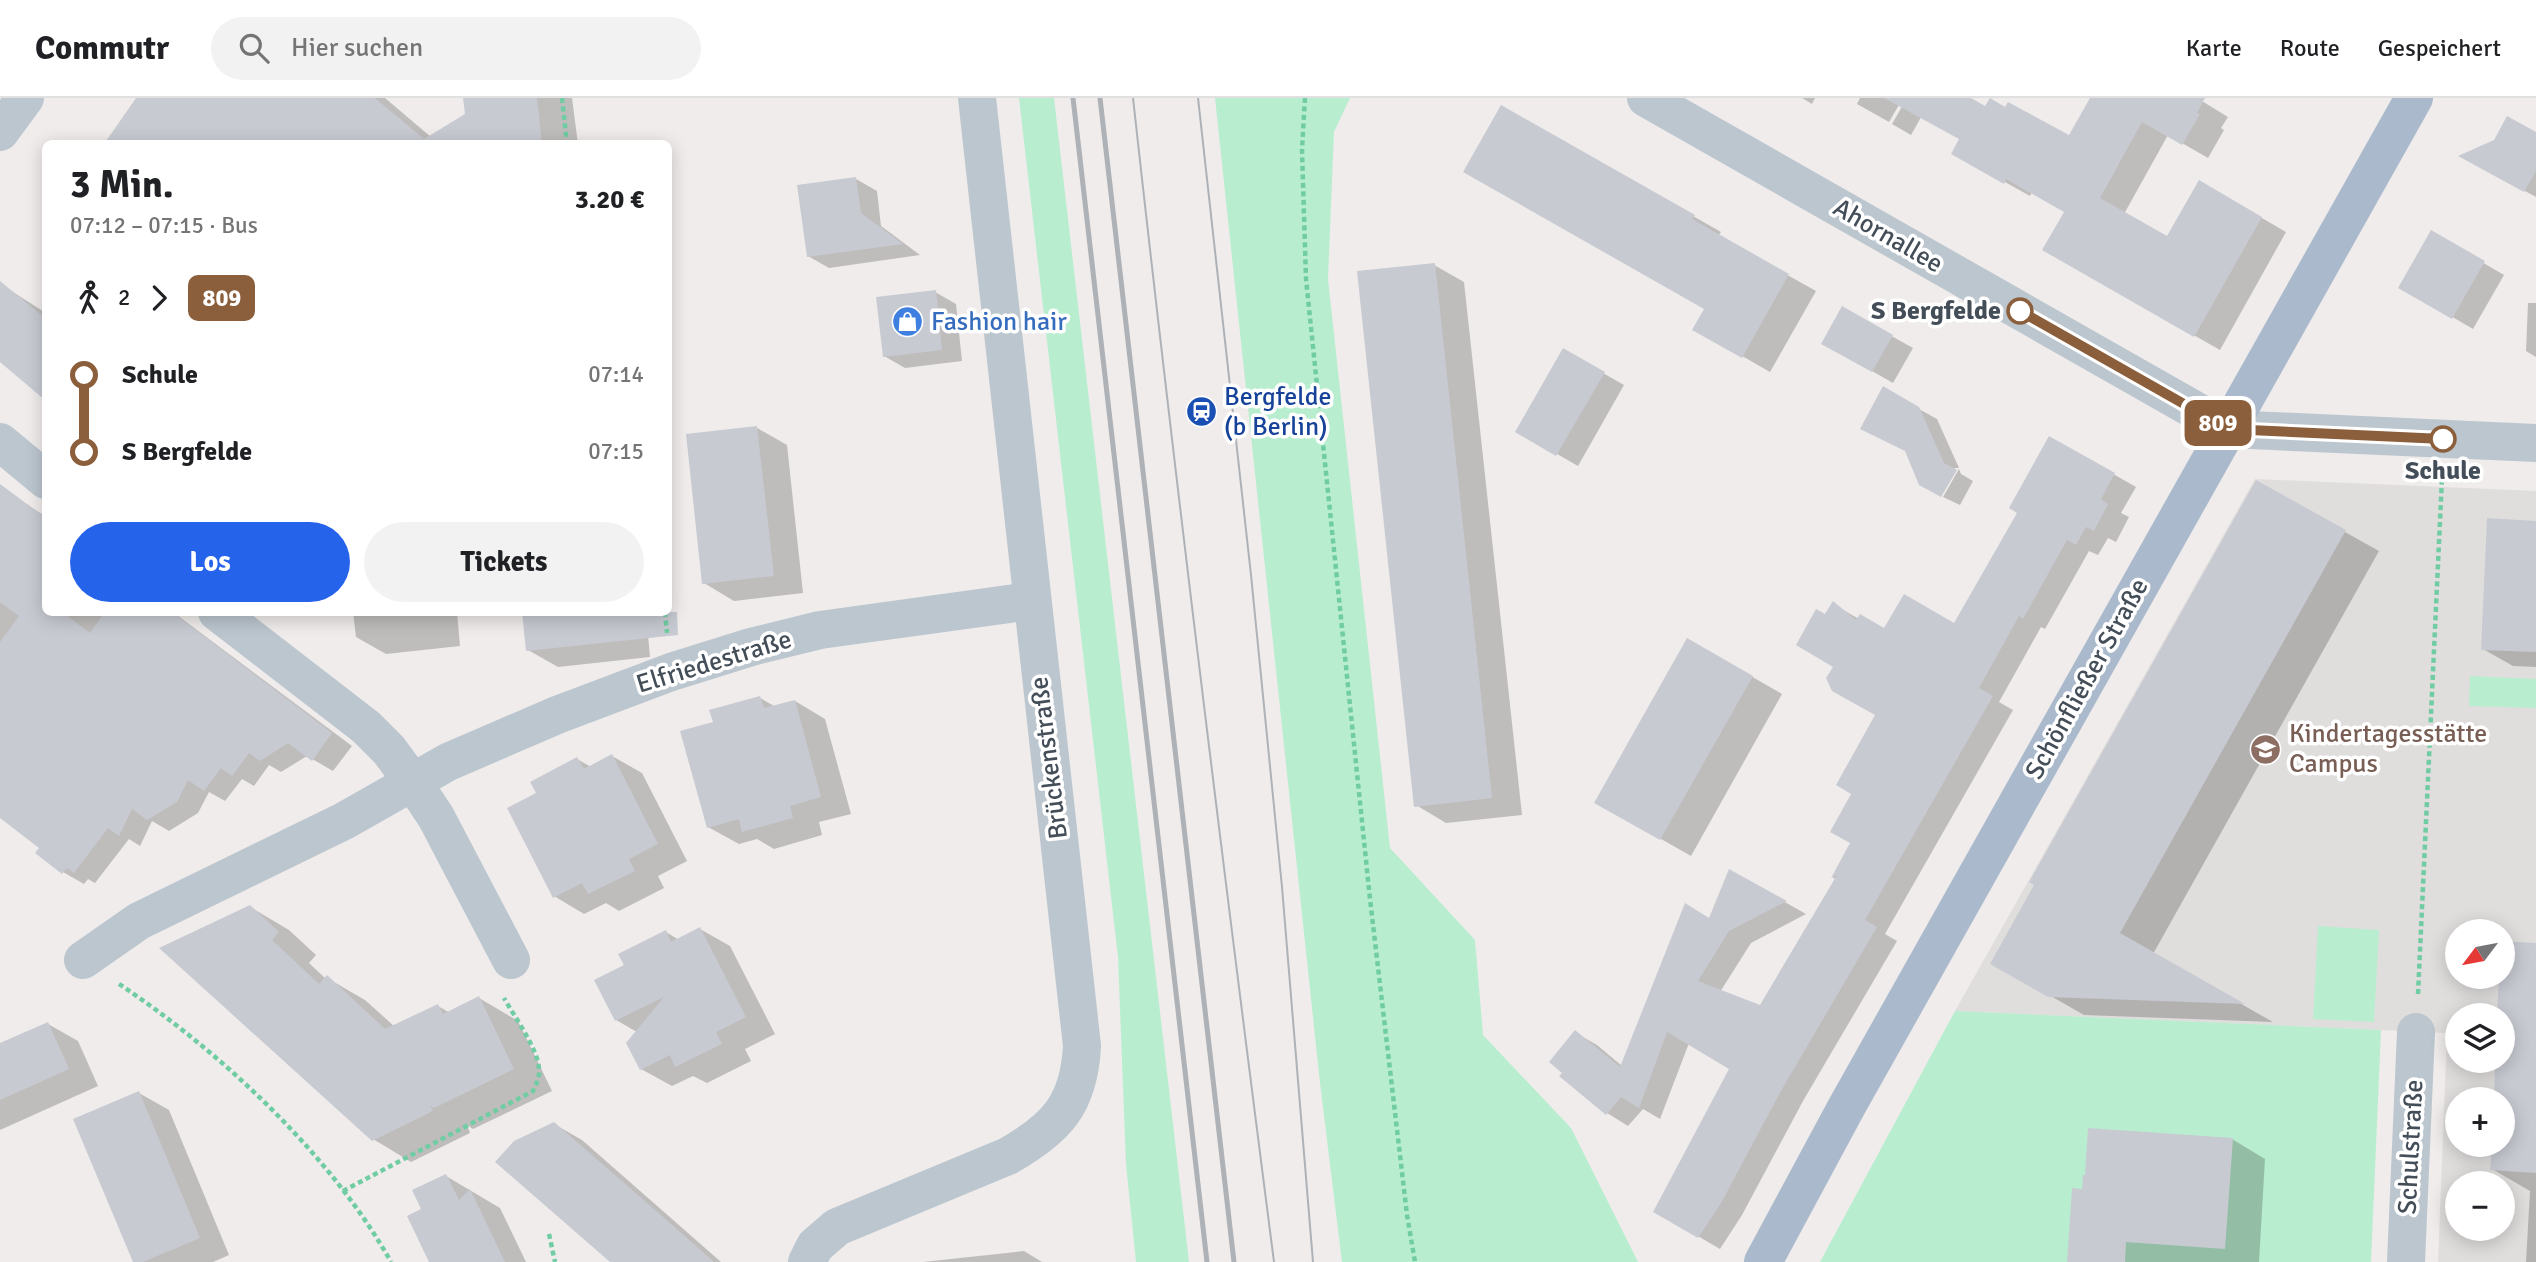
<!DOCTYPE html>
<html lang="de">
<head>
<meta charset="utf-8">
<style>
  body { margin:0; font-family:Signika,sans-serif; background:#f2f2f2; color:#202124; height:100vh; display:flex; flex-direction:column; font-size:26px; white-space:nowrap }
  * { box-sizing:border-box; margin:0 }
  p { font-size:23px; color:#757577 }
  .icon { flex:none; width:38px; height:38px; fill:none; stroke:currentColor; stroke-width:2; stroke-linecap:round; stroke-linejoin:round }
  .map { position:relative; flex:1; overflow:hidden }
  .side { position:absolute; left:42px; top:42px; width:630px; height:476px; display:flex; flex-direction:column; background:#fff; border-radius:10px; box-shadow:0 4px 18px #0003 }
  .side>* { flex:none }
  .badge { padding:0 14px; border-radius:10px; font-size:24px; line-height:46px }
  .needle { width:46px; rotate:238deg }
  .controls { position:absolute; left:2445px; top:821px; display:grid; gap:14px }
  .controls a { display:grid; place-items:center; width:70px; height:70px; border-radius:50%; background:#fff; box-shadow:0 4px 18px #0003; font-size:35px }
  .map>.badge { position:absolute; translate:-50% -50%; box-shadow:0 0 0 4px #fff }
  .legs { display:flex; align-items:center; gap:10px; height:77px; padding:0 28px; font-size:23px }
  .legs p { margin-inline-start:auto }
  .overview { display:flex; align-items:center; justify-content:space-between; height:119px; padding:0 28px }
  h1 { font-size:38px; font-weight:700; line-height:52px }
  .primary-button { display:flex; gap:14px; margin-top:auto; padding:14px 28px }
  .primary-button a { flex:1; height:80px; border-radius:42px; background:#2563eb; color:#fff; font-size:28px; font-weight:700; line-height:80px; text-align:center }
  .primary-button a+a { background:#f2f2f2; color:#202124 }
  ul { padding:0 28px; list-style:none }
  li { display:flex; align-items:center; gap:24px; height:77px; font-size:26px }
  li i { display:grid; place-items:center; width:10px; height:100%; margin:0 9px; background:currentColor }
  li i::after { content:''; width:18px; height:18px; margin:-9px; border:5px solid; border-radius:50%; background:#fff }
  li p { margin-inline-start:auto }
  li:first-child i { background:linear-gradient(#0000 50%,currentColor 0) }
  li:last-child i { background:linear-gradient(currentColor 50%,#0000 0) }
  header { display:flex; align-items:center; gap:42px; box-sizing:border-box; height:98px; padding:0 35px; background:#fff; border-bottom:2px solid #e0e0e0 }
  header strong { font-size:33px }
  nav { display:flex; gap:38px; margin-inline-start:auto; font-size:24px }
  .search { width:490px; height:63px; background:#f2f2f2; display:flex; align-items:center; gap:18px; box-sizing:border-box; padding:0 24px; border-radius:38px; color:#757577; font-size:26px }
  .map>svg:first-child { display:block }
  .education { fill:#e0dddd; fill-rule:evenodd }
  .green { fill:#b8eecf }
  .shadow { fill:#0003 }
  .building { fill:#c8cad2 }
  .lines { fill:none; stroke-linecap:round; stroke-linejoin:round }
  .path { stroke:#70cca2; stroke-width:4.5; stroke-dasharray:5 3.5; stroke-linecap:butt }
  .minor { stroke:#bcc6cf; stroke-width:38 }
  .major { stroke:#aabacc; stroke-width:38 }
  .tram { stroke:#aeb1b6; stroke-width:2 }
  .rail { stroke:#aeb1b6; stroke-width:5 }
  .line-1-casing { stroke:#fff; stroke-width:16 }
  .line-1 { stroke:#8b5e3c; stroke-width:10 }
  .stop-1-dot { fill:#fff; stroke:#8b5e3c; stroke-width:3.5 }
  .labels { text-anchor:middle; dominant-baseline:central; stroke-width:7; stroke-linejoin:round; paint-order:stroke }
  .street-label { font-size:26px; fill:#444e59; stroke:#fff }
  .stop-label { font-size:26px; font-weight:bold; fill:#444e59; stroke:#fff; text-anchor:end }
  .shop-label { font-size:26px; fill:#366cbe; stroke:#fff; text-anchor:start }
  .transit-label { font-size:26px; fill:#164399; stroke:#fff; text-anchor:start }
  .education-label { font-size:26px; fill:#785e54; stroke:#fff; text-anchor:start }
</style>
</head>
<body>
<header>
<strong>Commutr</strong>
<div class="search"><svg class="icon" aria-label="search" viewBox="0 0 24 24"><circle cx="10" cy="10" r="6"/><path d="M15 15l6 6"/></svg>Hier suchen</div>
<nav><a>Karte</a><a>Route</a><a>Gespeichert</a></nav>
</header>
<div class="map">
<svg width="2536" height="1164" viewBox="0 0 2536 1164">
  <rect width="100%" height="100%" fill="#efeceb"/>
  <path class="education" d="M2255,381L2536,393V1164H2438L2447,935L1955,913ZM2457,833H2502V878H2457ZM2457,917H2502V962H2457ZM2457,1001H2502V1046H2457ZM2457,1085H2502V1130H2457Z"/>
  <g class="green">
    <polygon points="1019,0 1054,0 1189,1164 1136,1164 1126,1066 1118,859"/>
    <polygon points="1215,0 1350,0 1334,34 1328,181 1390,750 1475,842 1483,937 1571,1030 1638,1164 1342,1164 1320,985"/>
    <polygon points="2470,578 2536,581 2536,610 2469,608"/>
    <polygon points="2318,828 2379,832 2374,924 2313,921"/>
    <polygon points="1955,913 2381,932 2371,1164 1820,1164"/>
  </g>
  <g class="shadow">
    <polygon points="263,0 385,0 431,39 467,17 465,0 572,0 578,46 318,46"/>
    <polygon points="1802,0 1815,0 1812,6"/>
    <polygon points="1860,0 1903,0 1889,24 1857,6"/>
    <polygon points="1907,0 1932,0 1911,37 1892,26"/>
    <polygon points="2092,0 2197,0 2228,19 2221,30 2224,32 2208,60 2168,37 2124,116 2168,141 2200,84 2286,134 2220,252 2044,152 2066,113 2032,94 2030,98 1953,55 2070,39"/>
    <polygon points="1502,9 1721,134 1718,138 1816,193 1770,274 1695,231 1706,210"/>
    <polygon points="2536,36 2536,99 2481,69"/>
    <polygon points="856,81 877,93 881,128 920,157 829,170 808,158"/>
    <polygon points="2432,135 2504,177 2473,231 2401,189"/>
    <polygon points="1434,167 1464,184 1522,717 1446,725 1416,707"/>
    <polygon points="5,189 46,215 46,301 0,263 0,198"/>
    <polygon points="935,194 956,206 962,263 905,270 884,258"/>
    <polygon points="2528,205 2536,205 2536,259 2526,253"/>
    <polygon points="1843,211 1913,250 1893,285 1823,245"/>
    <polygon points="1564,253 1624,287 1578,368 1517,333"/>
    <polygon points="1883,291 1937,321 1959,370 1955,370 1940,397"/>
    <polygon points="757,330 787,347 803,495 734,503 704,485"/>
    <polygon points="2050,340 2136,389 2121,415 2129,419 2116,444 2108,440 2098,457 2089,453 2045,531 2041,529 1999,604 2013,612 1885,836 1897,843 1803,1003 1742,1117 1720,1151 1655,1113 1731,970 1689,945 1660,1021 1643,1011 1628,1028 1607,1015 1576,935 1597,947 1622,968 1710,822 1730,773 1806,816 1751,845 1720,894 1760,909 1836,781 1833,780 1852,746 1853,696 1877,616 1835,568 1826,519 1833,506 1859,521 1881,530 1955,528 2019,414"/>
    <polygon points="1959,371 1961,376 1973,383 1960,407 1943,399"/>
    <polygon points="7,393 46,419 46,514 173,514 352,648 333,673 307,658 281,674 269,667 254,688 242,681 225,703 209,694 198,715 169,733 152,723 140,748 129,741 95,785 88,781 84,786 63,774 41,749 0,717 0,403"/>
    <polygon points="2536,424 2536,569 2513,568 2483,551"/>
    <polygon points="2345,434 2379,453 2153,856 2273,924 2084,917 1993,865"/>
    <polygon points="353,514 457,514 460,548 386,556 356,539"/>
    <polygon points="646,514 650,559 558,569 528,552"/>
    <polygon points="1688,542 1782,596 1691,758 1596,704"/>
    <polygon points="760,600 776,609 795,603 825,621 851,716 819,724 822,737 774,751 757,741 739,746 708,729 715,625"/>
    <polygon points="612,658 642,675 687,763 658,778 664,790 619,813 606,805 584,816 554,798 577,661 591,669"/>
    <polygon points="250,809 289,832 316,857 309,865 326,881 327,880 365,902 394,928 438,908 450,915 479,900 518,923 552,993 473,1031 467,1027 470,1035 411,1064 373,1041"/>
    <polygon points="700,831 730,848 775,936 745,951 751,963 707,985 693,978 672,988 641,971 637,934 616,922 626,868 666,834 679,842"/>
    <polygon points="2536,847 2536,1164 2526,1164 2530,1093 2492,1071 2502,1046 2502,1001 2495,1001 2502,962 2502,917 2499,917 2502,878"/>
    <polygon points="48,926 78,943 98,988 0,1032 0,947"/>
    <polygon points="139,995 169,1012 229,1157 213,1164 135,1164"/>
    <polygon points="554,1026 582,1042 721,1164 613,1164"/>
    <polygon points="2232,1041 2265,1061 2259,1164 2069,1164 2083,1093"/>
    <polygon points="446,1078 500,1110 526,1164 431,1164 423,1112"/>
    <polygon points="1024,1153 1042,1164 923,1164"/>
  </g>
  <g class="building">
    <polygon points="136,0 375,0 424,41 465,16 463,0 537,0 542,46 104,46"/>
    <polygon points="1884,0 1971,0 1985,8 1990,0 2005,9 2008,4 2069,37 2090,0 2205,0 2197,15 2200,16 2182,47 2142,24 2100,100 2167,138 2199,82 2262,119 2194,239 2042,152 2064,114 2006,81 2004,86 1951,56 1959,41"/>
    <polygon points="1501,7 1695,117 1692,121 1789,176 1742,260 1692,232 1704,211 1463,74"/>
    <polygon points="2507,18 2536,34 2536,73 2524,94 2458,58 2494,42"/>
    <polygon points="856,79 861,115 903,146 807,159 797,87"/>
    <polygon points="2431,132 2485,163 2452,221 2398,190"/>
    <polygon points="1435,165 1492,700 1414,709 1357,173"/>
    <polygon points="0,183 46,221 46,303 0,264"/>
    <polygon points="936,192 942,252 883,259 876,199"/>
    <polygon points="1842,208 1893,237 1872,274 1821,246"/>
    <polygon points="1563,250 1605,274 1556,358 1515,334"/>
    <polygon points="1883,288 1919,309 1944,365 1957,372 1941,399 1919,387 1905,353 1860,331"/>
    <polygon points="757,328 774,478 702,486 686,336"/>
    <polygon points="2049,338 2115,375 2101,401 2108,406 2094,433 2086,429 2076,447 2067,442 2023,521 2019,518 1979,590 1993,598 1865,822 1877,829 1782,991 1721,1105 1698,1140 1653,1114 1729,971 1667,934 1639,1010 1621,999 1606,1017 1559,978 1562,975 1549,964 1575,932 1620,969 1685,805 1709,820 1729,771 1787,803 1729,833 1698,883 1760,907 1837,777 1831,780 1850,745 1830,734 1851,696 1836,687 1875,617 1832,593 1826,580 1833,569 1796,547 1816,511 1825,516 1833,503 1856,522 1860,516 1884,530 1904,496 1954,525 2017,415 2009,410"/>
    <polygon points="2256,382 2346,432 2120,835 2245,906 2048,899 1990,866 2034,787 2029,784"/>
    <polygon points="0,386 46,420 46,514 62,514 90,535 105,514 172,514 332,635 312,663 288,645 260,663 249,655 232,678 221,670 204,693 188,682 177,704 147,722 132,711 119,738 108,730 74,775 67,770 62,776 35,755 39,750 0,720 0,544 19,518 0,504"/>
    <polygon points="2487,420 2536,423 2536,554 2481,552"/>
    <polygon points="522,514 677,514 678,537 526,553"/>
    <polygon points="1687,540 1753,578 1660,742 1594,705"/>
    <polygon points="760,598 764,610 795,602 821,699 790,708 793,720 742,734 739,721 707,730 680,633 713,624 709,612"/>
    <polygon points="612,656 658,746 629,761 635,773 588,796 582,785 553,800 507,710 536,695 530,684 577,659 584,671"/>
    <polygon points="250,807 279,834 272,842 319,886 327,877 385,931 438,906 443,916 479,898 514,971 434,1010 430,1007 433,1013 372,1043 159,850"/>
    <polygon points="700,829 746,919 716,934 722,946 675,969 670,957 640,972 626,945 664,899 615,923 594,882 624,867 618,856 666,832 671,844"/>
    <polygon points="2502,843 2536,845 2536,1075 2490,1072 2492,1046 2502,1046 2502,1001 2494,1001 2495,962 2502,962 2502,917 2497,917 2499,878 2502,878"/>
    <polygon points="48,924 69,971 0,1002 0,945"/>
    <polygon points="139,993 200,1140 143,1164 133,1164 73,1021"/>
    <polygon points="554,1024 662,1118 714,1164 610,1164 495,1064 514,1043"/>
    <polygon points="2088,1030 2233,1040 2225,1151 2126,1144 2125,1164 2067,1164 2072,1090 2082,1091 2083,1077 2085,1077"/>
    <polygon points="446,1076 459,1102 470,1091 505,1164 429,1164 407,1118 421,1111 412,1092"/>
  </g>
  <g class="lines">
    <g class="path">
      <polyline points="562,0 567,46"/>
      <polyline points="1305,0 1302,52 1306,181 1370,801 1407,1117 1415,1164"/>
      <polyline points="665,514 667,535"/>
      <path d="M119,886C220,953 332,1058 391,1164"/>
      <polyline points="2418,896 2442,380"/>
      <path d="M343,1093L533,993C536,986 540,980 539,971C538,951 514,918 504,900"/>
      <polyline points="549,1136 555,1164"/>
    </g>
    <g class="minor">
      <polyline points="1646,0 2228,331 2536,345"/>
      <polyline points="0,34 25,0"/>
      <polyline points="0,344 46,382"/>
      <polyline points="217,514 366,629 389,652 412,683 436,719 511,862"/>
      <polyline points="83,862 139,823 344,723 448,664 557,617 671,574 751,549 820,532 1031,503"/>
      <path d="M807,1164L815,1148L837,1129L1008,1058C1057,1030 1079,1006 1082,948L977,0"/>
      <polyline points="2406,1164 2416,934"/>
    </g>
    <polyline class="major" points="1763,1164 1847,1008 2414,0"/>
    <g class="tram">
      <path d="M1133,0C1176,389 1224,776 1274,1164"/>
      <polyline points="1198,0 1251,477 1282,789 1313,1164"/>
    </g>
    <g class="rail">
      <polyline points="1073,0 1207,1164"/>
      <polyline points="1100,0 1234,1164"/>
    </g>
  </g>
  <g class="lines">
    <defs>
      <polyline id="line-1" points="2020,213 2228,331 2443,341"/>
    </defs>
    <use href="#line-1" class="line-1-casing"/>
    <use href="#line-1" class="line-1"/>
  </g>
  <defs>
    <symbol id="shop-disc" viewBox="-11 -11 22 22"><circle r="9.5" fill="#3f7fe0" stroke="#fff"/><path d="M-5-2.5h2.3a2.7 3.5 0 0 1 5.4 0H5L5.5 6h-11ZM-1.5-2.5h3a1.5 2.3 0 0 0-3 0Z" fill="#fff"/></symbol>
    <symbol id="station-disc" viewBox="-11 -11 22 22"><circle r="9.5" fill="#1a4fb4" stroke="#fff"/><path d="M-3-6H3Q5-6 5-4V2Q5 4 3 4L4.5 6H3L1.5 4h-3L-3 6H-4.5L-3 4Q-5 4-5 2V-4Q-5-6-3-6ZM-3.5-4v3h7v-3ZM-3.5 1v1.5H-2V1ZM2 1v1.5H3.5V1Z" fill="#fff"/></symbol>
    <symbol id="school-disc" viewBox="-11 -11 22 22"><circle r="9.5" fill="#8d6e63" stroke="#fff"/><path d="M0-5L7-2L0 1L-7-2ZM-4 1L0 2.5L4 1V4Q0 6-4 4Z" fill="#fff"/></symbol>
  </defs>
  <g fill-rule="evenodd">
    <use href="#shop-disc" x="890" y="206" width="35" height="35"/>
    <use href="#station-disc" x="1184" y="296" width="35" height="35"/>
    <use href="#school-disc" x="2248" y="634" width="35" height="35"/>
  </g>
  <g class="stop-1-dot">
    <circle cx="2020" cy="213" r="12"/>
    <circle cx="2443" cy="341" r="12"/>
  </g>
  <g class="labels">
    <g class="street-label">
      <text transform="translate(1888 138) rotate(30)">Ahornallee</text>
      <text transform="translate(714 564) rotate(-17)">Elfriedestraße</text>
      <text transform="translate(2087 581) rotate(-61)">Schönfließer Straße</text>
      <text transform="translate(1049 660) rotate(-97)">Brückenstraße</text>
      <text transform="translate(2411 1049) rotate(-87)">Schulstraße</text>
    </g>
    <g class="stop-label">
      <text x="2001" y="213">S Bergfelde</text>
      <text x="2443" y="373" text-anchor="middle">Schule</text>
    </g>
    <g class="shop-label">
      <text x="931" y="224">Fashion hair</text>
    </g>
    <g class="transit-label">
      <text x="1224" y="299">Bergfelde<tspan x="1224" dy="30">(b Berlin)</tspan></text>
    </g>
    <g class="education-label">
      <text x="2289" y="636">Kindertagesstätte<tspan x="2289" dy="30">Campus</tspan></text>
    </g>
  </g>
</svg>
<div class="controls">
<a><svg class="needle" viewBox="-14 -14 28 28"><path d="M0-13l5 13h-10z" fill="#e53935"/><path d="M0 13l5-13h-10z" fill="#757577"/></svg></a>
<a><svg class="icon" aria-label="layers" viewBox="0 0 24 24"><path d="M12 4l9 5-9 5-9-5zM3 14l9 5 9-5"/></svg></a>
<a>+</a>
<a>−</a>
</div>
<b class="badge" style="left:2218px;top:325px;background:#8b5e3c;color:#fff">809</b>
<section class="side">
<div class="overview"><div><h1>3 Min.</h1><p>07:12 – 07:15 · Bus</p></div><b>3.20 €</b></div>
<div class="legs"><svg class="icon" aria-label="walk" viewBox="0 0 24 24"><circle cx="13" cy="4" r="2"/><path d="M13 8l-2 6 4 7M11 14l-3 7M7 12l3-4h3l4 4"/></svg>2<svg class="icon" aria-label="forward" viewBox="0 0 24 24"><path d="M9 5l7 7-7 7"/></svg><b class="badge" style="background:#8b5e3c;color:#fff">809</b></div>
<ul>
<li><i style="color:#8b5e3c"></i><b>Schule</b><p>07:14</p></li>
<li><i style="color:#8b5e3c"></i><b>S Bergfelde</b><p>07:15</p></li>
</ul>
<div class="primary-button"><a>Los</a><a>Tickets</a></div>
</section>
</div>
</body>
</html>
